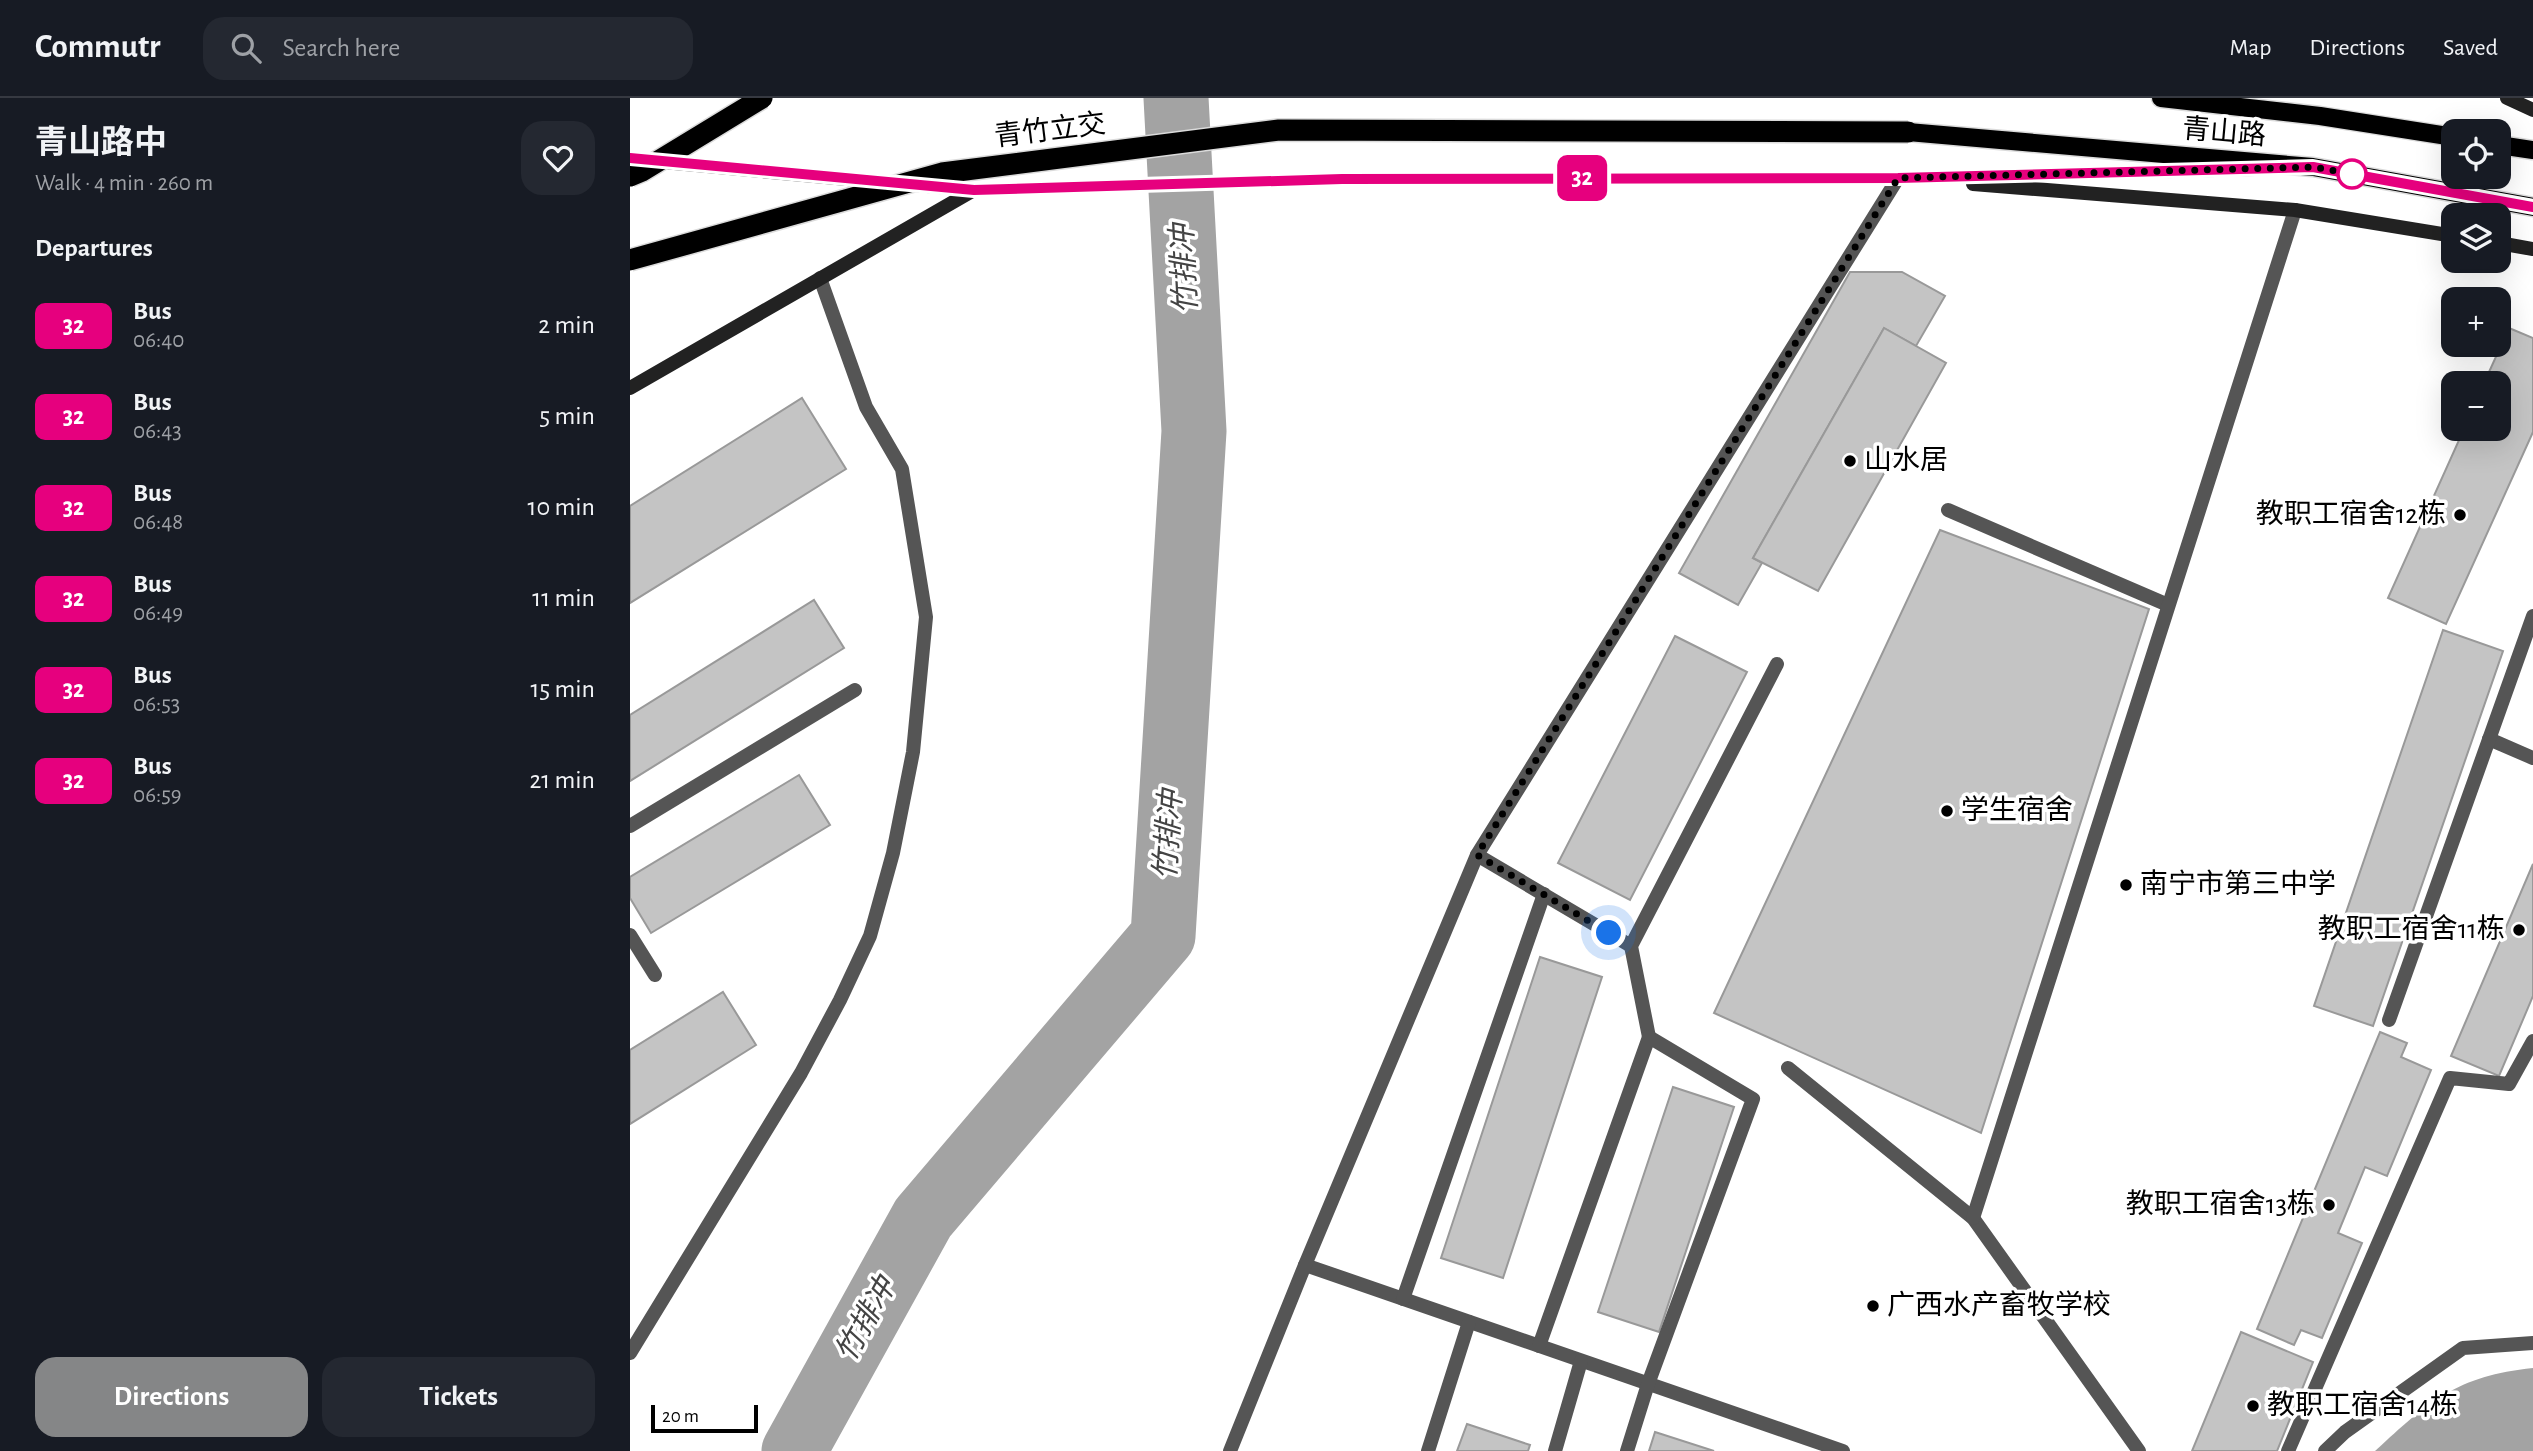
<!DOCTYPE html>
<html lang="en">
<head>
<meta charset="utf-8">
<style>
  body { margin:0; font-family:"Alegreya Sans","Noto Sans SC",sans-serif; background:#242831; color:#f1f3f6; height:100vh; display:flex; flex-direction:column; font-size:26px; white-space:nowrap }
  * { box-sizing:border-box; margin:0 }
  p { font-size:23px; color:#9ea1a6 }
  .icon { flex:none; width:38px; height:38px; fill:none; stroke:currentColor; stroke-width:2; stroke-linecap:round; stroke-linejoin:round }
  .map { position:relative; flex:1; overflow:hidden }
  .details { display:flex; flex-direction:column; background:#171b24; width:630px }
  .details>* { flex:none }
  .badge { padding:0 14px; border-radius:10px; font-size:24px; line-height:46px }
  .controls { position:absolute; left:1811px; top:21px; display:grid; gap:14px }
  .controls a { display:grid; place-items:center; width:70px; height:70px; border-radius:14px; background:#171b24; box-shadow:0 7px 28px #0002; font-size:35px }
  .scale { position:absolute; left:21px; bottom:18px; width:107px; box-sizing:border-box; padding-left:7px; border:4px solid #000; border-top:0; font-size:19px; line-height:24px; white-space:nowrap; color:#000; -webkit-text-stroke:5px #fff; paint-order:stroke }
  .you { position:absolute; width:35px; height:35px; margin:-18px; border:5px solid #fff; border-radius:50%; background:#1a73e8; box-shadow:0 0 0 10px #1a73e833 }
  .map>.badge { position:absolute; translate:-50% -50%; box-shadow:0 0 0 4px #fff }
  h2 { padding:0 35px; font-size:26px; line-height:63px }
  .round { display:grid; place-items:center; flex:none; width:74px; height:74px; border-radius:21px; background:#242831 }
  .head { display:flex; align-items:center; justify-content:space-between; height:119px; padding:0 35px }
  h1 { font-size:33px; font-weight:700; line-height:52px }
  .cta { display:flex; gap:14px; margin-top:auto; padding:14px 35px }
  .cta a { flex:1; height:80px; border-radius:21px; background:#858687; color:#fff; font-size:28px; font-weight:700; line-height:80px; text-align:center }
  .cta a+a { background:#242831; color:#f1f3f6 }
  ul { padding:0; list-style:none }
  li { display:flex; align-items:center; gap:21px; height:91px; padding:0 35px }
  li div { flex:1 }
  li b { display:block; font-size:26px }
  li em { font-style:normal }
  li .badge { min-width:77px; font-weight:700; text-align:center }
  header { display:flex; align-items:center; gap:42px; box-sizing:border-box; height:98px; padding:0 35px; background:#171b24; border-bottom:2px solid #363941 }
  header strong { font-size:33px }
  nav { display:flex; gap:38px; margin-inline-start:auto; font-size:24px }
  .search { width:490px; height:63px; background:#242831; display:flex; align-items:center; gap:18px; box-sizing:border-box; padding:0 24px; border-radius:21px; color:#9ea1a6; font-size:26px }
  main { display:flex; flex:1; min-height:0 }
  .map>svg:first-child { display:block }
  .water { fill:#a3a3a3 }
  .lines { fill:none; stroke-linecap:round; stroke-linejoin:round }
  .river { stroke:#a3a3a3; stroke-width:65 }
  .building { fill:#c4c4c4; stroke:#999; stroke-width:2 }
  .primary-casing { stroke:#dbdbdb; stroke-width:21 }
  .lane { stroke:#555; stroke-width:14 }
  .street { stroke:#555; stroke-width:14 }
  .secondary { stroke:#222; stroke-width:14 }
  .primary { stroke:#000; stroke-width:18 }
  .highway-bridge-casing { stroke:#dbdbdb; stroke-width:24; stroke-linecap:butt }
  .highway-bridge { stroke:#000; stroke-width:21 }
  .line-casing { stroke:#fff; stroke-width:16 }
  .line { stroke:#e6007e; stroke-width:10 }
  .walk { stroke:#000; stroke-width:7; stroke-dasharray:0 12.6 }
  .stop-dot { fill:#fff; stroke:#e6007e; stroke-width:3.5 }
  .poi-dot { fill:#000; stroke:#fff; stroke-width:2.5 }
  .labels { text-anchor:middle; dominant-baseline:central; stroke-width:7; stroke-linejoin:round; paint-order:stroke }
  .street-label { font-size:28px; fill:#000; stroke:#fff }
  .poi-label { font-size:28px; fill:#000; stroke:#fff; text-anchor:start }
  .water-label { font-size:30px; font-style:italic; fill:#444; stroke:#fff }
</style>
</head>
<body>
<header>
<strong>Commutr</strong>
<div class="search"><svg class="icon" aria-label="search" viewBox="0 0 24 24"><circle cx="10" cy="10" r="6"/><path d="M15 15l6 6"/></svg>Search here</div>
<nav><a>Map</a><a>Directions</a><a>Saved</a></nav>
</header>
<main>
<section class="details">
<div class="head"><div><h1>青山路中</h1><p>Walk · 4 min · 260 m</p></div><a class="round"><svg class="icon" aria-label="heart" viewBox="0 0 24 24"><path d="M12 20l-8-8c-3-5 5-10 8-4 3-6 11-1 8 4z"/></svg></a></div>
<h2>Departures</h2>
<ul>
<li><span class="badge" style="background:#e6007e;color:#fff">32</span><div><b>Bus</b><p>06:40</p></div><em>2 min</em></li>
<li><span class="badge" style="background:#e6007e;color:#fff">32</span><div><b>Bus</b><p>06:43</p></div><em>5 min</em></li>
<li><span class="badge" style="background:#e6007e;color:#fff">32</span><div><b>Bus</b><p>06:48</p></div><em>10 min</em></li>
<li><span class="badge" style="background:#e6007e;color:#fff">32</span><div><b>Bus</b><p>06:49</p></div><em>11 min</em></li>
<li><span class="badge" style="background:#e6007e;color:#fff">32</span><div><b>Bus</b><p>06:53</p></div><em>15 min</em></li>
<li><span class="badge" style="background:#e6007e;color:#fff">32</span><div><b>Bus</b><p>06:59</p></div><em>21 min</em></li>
</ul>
<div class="cta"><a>Directions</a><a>Tickets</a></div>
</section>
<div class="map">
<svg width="1903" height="1353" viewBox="0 0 1903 1353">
  <rect width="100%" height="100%" fill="#fff"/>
  <path class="water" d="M1903,1270V1353H1745C1799,1303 1827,1278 1903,1270Z"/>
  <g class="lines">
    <polyline class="river" points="164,1353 293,1120 533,838 564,333 546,0"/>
  </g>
  <g class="building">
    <polygon points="1220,174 1272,174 1315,198 1286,248 1254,230 1123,460 1132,465 1108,507 1049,475"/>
    <polygon points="1254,230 1316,265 1188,493 1123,460"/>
    <polygon points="1879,230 1903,240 1903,334 1816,526 1758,500 1834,331 1869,331 1869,285 1854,285"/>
    <polygon points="172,300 216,371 0,505 0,408"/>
    <polygon points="1310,432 1519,511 1351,1035 1084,915"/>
    <polygon points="184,502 214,550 0,683 0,617"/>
    <polygon points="1813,532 1873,553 1743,928 1684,908"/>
    <polygon points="1045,538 1117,574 1000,802 928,765"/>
    <polygon points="169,677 200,727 21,835 0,800 0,779"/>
    <polygon points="1903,766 1903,898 1869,978 1821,958"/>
    <polygon points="910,859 972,879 873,1180 811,1160"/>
    <polygon points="93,894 126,947 0,1026 0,952"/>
    <polygon points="1750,934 1777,945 1771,959 1801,972 1757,1078 1735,1069 1708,1135 1732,1145 1692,1240 1671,1232 1664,1247 1627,1231"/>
    <polygon points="1043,989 1104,1009 1029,1234 968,1214"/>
    <polygon points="1611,1234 1683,1264 1647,1353 1562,1353"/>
    <polygon points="837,1326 900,1347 898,1353 827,1353"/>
    <polygon points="1025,1334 1084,1353 1019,1353"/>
  </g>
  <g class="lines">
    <defs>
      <g id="primary">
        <polyline points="1531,0 1690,18 1824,39"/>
        <polyline points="1278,34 1683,69 1903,109"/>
        <polyline points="1869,47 1903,52"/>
      </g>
    </defs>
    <use href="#primary" class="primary-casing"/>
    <g class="lane">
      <polyline points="1318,412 1538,507"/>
      <polyline points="1859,641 1903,660"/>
      <polyline points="0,728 225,592"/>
      <polyline points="847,757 1001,848"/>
      <polyline points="0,837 25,877"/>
      <polyline points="1759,922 1903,518"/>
      <polyline points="1019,939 1001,848 1147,566"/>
      <polyline points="1158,970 1343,1120 1509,1353"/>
      <polyline points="1343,1120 1665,112"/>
      <polyline points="675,1167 1213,1353"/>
      <polyline points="773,1201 914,796"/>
      <polyline points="909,1248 1019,939 1123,1001 1018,1286 997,1353"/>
      <polyline points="0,1255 171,975 210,902 240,838 263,755 283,654 296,519 272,371 236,309 190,180"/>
      <polyline points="798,1353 839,1224"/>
      <polyline points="925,1353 951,1263"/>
      <polyline points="1658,1353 1820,980 1879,986 1903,943"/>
      <polyline points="1695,1353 1715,1334 1833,1250 1903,1245"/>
    </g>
    <polyline class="street" points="600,1353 675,1167 847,757 1268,80"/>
    <g class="secondary">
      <polyline points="1877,0 1903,12"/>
      <polyline points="0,61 261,85"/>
      <polyline points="1343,86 1665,112 1824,138"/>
      <polyline points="285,87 344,92 712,81 1268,80 1625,71"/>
      <polyline points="1869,145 1903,151"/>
      <polyline points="0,290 344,92"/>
    </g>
    <use href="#primary" class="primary"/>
    <defs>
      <g id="highway-bridge">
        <polyline points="0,78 12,73 132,0"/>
        <polyline points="0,162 312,75 649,32 1278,34"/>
      </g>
    </defs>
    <use href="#highway-bridge" class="highway-bridge-casing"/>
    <use href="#highway-bridge" class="highway-bridge"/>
  </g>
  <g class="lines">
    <defs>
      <polyline id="line" points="0,60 344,92 712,81 1268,80 1683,69 1903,109"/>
    </defs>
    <use href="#line" class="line-casing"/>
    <use href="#line" class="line"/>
    <polyline class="walk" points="979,835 847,757 1268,80 1683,69 1722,76"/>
  </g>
  <circle class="stop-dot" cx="1722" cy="76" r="14"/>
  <g class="poi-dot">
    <circle cx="1220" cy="363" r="7"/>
    <circle cx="1830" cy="417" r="7"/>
    <circle cx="1317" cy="713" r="7"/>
    <circle cx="1496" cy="787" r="7"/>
    <circle cx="1889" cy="832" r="7"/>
    <circle cx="1699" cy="1107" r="7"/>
    <circle cx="1243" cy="1208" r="7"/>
    <circle cx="1623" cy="1308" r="7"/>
  </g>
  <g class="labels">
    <g class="street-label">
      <text transform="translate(420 33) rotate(-7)">青竹立交</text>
      <text transform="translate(1594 35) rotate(5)">青山路</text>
    </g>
    <g class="poi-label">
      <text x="1234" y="363">山水居</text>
      <text x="1816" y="417" text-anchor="end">教职工宿舍12栋</text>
      <text x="1331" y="713">学生宿舍</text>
      <text x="1510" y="787">南宁市第三中学</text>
      <text x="1875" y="832" text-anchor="end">教职工宿舍11栋</text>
      <text x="1685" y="1107" text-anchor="end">教职工宿舍13栋</text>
      <text x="1257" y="1208">广西水产畜牧学校</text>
      <text x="1637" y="1308">教职工宿舍14栋</text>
    </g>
    <g class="water-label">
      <text transform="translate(555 171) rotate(-93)">竹排冲</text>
      <text transform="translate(539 737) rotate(-86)">竹排冲</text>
      <text transform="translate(236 1222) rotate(-61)">竹排冲</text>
    </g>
  </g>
</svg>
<div class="controls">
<a><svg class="icon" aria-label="locate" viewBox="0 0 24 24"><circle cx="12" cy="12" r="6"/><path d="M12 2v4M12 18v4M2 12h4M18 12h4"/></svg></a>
<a><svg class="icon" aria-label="layers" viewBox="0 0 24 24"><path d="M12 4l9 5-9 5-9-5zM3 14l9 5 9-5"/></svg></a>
<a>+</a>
<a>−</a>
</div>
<div class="scale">20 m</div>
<div class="you" style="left:979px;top:835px"></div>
<b class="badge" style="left:952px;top:80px;background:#e6007e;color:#fff">32</b>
</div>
</main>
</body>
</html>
